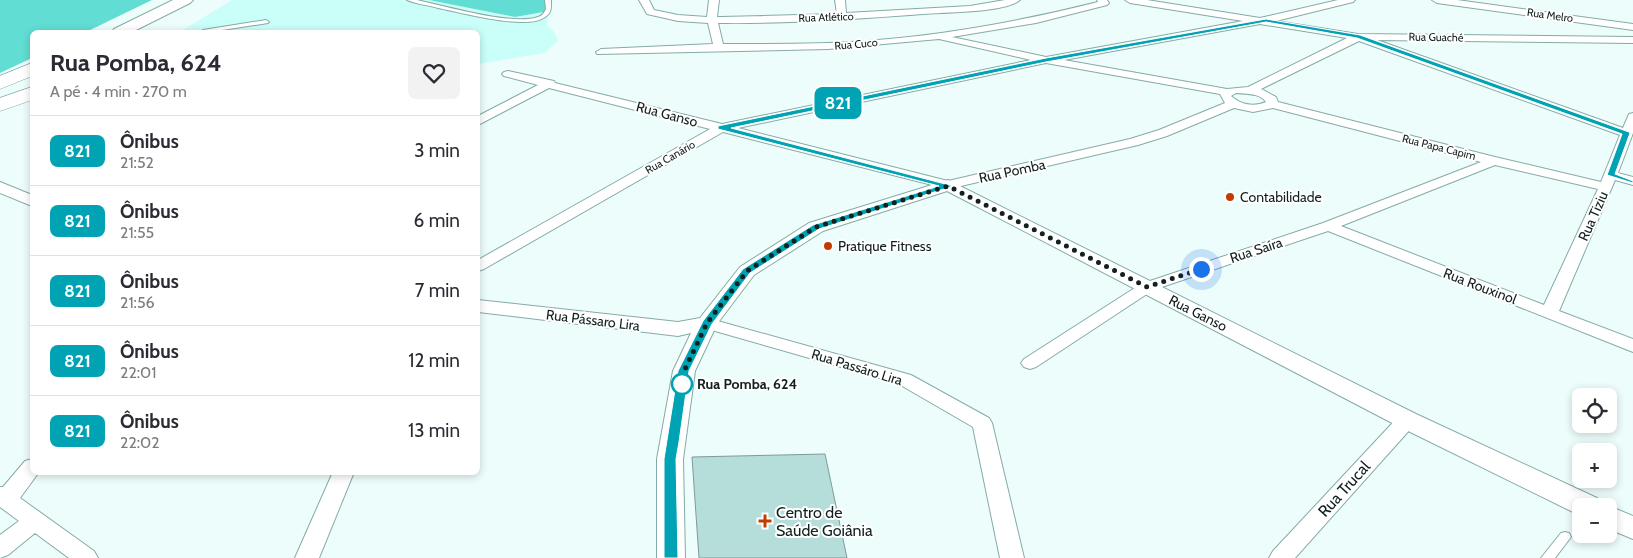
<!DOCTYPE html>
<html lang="pt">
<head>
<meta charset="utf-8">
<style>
  body { margin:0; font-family:Cabin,sans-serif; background:#f2f2f3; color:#2b2b33; height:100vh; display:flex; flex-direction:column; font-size:19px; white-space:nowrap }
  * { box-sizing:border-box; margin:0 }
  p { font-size:16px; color:#7c7c81 }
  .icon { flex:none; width:28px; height:28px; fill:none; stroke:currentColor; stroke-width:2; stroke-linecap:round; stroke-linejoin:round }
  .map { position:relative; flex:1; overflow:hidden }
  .sheet { position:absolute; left:30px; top:30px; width:450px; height:445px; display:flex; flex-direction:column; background:#fff; border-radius:8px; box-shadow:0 2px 8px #0003 }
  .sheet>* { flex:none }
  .badge { padding:0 10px; border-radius:8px; font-size:18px; line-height:32px }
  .controls { position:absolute; left:1572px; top:388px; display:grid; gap:10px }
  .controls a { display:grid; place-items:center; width:45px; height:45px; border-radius:8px; background:#fff; box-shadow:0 2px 8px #0003; font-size:25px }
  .you { position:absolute; width:25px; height:25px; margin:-12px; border:4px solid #fff; border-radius:50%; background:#1a73e8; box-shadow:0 0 0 8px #1a73e833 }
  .map>.badge { position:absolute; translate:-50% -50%; box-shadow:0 0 0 2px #fff }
  .round { display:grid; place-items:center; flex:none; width:52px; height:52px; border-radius:8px; background:#f2f2f3 }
  .overview { display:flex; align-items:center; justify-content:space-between; height:85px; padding:0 20px }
  h1 { font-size:24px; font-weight:700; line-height:38px }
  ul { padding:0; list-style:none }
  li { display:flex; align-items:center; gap:15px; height:70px; padding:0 20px; border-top:1px solid #e1e1e2 }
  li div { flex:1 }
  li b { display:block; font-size:19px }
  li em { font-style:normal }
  li .badge { min-width:55px; font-weight:700; text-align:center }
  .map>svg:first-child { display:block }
  .built { fill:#cafef8 }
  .green { fill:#61ddd3 }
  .building { fill:#b5ddd9; stroke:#7f9b98 }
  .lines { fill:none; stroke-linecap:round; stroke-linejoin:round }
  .service-casing { stroke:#84aba7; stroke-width:2 }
  .minor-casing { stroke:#84aba7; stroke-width:2 }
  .tertiary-casing { stroke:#84aba7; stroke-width:2 }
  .primary-casing { stroke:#84aba7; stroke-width:2 }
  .trunk-casing { stroke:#84aba7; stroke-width:1 }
  .service { fill:#fff; fill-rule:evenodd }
  .minor { fill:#fff; fill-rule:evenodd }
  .tertiary { fill:#fff; fill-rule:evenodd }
  .primary { fill:#fff; fill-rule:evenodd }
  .trunk { fill:#fff; fill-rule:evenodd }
  .line { fill:#00a3b4; stroke:#fff }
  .walk { stroke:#11211f; stroke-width:5; stroke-dasharray:0 9 }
  .poi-dot { fill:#c23b01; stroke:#fff; stroke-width:2 }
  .stop-dot { fill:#fff; stroke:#00a3b4; stroke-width:2.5 }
  .labels { text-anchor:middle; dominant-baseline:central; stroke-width:4; stroke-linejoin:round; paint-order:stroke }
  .far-street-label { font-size:11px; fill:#11211f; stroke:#fff }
  .street-label { font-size:14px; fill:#11211f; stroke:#fff }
  .poi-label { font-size:14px; fill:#11211f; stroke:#fff; text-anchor:start }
  .stop-label { font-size:14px; font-weight:bold; fill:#11211f; stroke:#fff; text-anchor:start }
  .near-street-label { font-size:16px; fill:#11211f; stroke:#fff }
  .near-poi-label { font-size:16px; fill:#11211f; stroke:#fff; text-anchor:start }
</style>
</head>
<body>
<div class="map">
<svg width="1633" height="558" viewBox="0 0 1633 558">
  <rect width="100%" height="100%" fill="#edfdfb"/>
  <polygon class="built" points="232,0 429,0 515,17 549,11 547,26 553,30 558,41 544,53 478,64 478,32 180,32"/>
  <g class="green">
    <polygon points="0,0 152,0 86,32 32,32 32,58 0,73"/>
    <polygon points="429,0 547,0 549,11 515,17"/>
  </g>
  <polygon class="building" points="825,454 847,558 699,558 692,457"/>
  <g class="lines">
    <defs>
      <g id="service">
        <path d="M407,0H417C445,6 513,26 538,17C542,16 544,13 546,9L545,0H551C551,7 552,13 545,17C528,31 459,12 438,8C428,5 416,4 407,0Z"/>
        <polygon points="266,20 269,22 268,23 210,32 200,32 203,30"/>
        <polygon points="1565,532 1569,533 1571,537 1555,558 1541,558 1561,533"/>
      </g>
      <g id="minor">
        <path d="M639,0H649L654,10L678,15L707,17L709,0H719L717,17H721L837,14L835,0H845L846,13L970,6L1005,0H1020C1005,13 944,12 923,14C855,19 786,24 718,23L723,44C758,44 792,44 827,43C918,40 1010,24 1098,2L1097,0H1107L1109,3L1107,5L1036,23L952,37L1046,57L1243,21L1130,3L1125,0H1147L1260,18L1338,0H1355L1353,2L1276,21L1358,34L1633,37V43L1377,40L1623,128L1629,114L1633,113V133L1618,173L1633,177V185L1615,180L1559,311L1633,339V352L1328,231L1153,290L1036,367L1030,369L1024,367L1021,363L1024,359L1141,284L1323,223L1481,162L1273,108L1253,112L1234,108L1167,136L1138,145L948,189L723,132L484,269L478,271V260L710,129L549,88L478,125V116L538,85L504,76L502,74L504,72L508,71L554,81L555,83L722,124L1031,60L939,39L828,49L597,54L596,52L601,49L713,44L708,23L678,21L647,14ZM1260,24L1347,38L1248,87L1227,89L1064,60ZM1359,41L1620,135L1601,182L1495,157L1278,102L1276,97L1261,89ZM1046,63L1220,94L1225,103L1159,130L1130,139L948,181L738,128ZM1236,93C1247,94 1260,93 1266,102C1254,107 1241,105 1231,96ZM1495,165L1598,189L1544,305L1341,226Z"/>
        <polygon points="1432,0 1457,0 1633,24 1633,30 1437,3"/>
        <polygon points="707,318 911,375 989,418 992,423 1024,558 1000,558 973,427 897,383 701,327 698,323 701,319"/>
        <polygon points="1407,413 1414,415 1417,420 1414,425 1295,558 1269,558 1273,551 1400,415"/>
        <polygon points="32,459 32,472 39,472 20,498 94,551 98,558 69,558 35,533 8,555 0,558 0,535 19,521 0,507 0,487 3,487 25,461"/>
        <polygon points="333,472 354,472 319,558 295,558"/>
      </g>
      <g id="tertiary">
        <polygon points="948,180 1416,414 1597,498 1600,506 1581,506 1581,515 1577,514 1398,426 947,191 823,231 754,275 717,324 695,371 683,459 685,558 657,558 657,459 673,371 691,333 678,336 478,312 478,300 678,322 700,318 740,267 809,223"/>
        <polygon points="0,182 32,195 32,206 0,193"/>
        <polygon points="1608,506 1609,506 1633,516 1633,539 1609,529"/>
      </g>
      <polygon id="primary" points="173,0 193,0 190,3 132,32 112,32 114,29"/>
      <g id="trunk">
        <polygon points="32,63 32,76 0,89 0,76"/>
        <polygon points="32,87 32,100 0,111 0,98"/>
      </g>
    </defs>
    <use href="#service" class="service-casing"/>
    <use href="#minor" class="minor-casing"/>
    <use href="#tertiary" class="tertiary-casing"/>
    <use href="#primary" class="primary-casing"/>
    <use href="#trunk" class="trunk-casing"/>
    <use href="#service" class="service"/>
    <use href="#minor" class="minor"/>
    <use href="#tertiary" class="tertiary"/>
    <use href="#primary" class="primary"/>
    <use href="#trunk" class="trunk"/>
  </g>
  <polygon class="line" points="1266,19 1360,35 1629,132 1630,133 1615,174 1633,181 1633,183 1607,175 1622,134 1357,38 1266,22 1046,62 731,128 953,186 819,229 750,273 712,324 689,371 679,442 676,459 678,558 664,558 664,459 678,371 703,321 743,269 813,225 939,186 718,129 718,126 1046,58"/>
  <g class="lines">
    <polyline class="walk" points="682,384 681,389 684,371 707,323 747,271 816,227 948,186 1147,287 1201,269"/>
  </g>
  <g class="poi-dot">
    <circle cx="1230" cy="197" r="5"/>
    <circle cx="828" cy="246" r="5"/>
    <path d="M762.5 513.5h5v5h5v5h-5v5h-5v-5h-5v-5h5z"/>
  </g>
  <circle class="stop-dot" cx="682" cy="384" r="10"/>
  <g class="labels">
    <g class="far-street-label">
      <text transform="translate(1550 15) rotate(8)">Rua Melro</text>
      <text transform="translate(826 17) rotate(-2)">Rua Atlético</text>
      <text transform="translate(1436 37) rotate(1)">Rua Guaché</text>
      <text transform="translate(856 44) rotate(-5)">Rua Cuco</text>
      <text transform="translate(1439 147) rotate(14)">Rua Papa Capim</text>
      <text transform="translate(670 157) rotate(-30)">Rua Canário</text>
    </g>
    <g class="street-label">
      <text transform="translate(667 114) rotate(15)">Rua Ganso</text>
      <text transform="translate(1012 171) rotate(-12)">Rua Pomba</text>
      <text transform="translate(1593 216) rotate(-66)">Rua Tiziu</text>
      <text transform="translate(1256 250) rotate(-18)">Rua Saíra</text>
      <text transform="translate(1480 286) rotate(21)">Rua Rouxinol</text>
      <text transform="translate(1198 313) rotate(27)">Rua Ganso</text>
      <text transform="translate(593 320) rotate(7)">Rua Pássaro Lira</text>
      <text transform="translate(857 367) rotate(17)">Rua Passáro Lira</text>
    </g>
    <g class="poi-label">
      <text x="1240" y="197">Contabilidade</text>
      <text x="838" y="246">Pratique Fitness</text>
    </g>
    <g class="stop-label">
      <text x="697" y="384">Rua Pomba, 624</text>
    </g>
    <g class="near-street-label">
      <text transform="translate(1344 489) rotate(-48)">Rua Trucal</text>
    </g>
    <g class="near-poi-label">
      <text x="776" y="512">Centro de<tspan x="776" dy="18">Saúde Goiânia</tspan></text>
    </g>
  </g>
</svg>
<div class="controls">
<a><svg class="icon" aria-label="locate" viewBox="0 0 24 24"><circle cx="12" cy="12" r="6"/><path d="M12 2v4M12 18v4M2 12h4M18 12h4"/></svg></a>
<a>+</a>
<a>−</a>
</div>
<div class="you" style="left:1201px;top:269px"></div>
<b class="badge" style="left:838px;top:103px;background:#00a3b4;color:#fff">821</b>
<section class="sheet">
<div class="overview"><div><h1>Rua Pomba, 624</h1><p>A pé · 4 min · 270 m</p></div><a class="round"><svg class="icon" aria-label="heart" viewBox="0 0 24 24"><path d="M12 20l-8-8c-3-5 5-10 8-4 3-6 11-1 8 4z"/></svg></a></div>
<ul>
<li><span class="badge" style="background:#00a3b4;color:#fff">821</span><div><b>Ônibus</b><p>21:52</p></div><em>3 min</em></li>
<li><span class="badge" style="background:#00a3b4;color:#fff">821</span><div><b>Ônibus</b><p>21:55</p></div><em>6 min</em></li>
<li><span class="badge" style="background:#00a3b4;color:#fff">821</span><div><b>Ônibus</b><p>21:56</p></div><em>7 min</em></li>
<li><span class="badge" style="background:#00a3b4;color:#fff">821</span><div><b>Ônibus</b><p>22:01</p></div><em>12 min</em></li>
<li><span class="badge" style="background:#00a3b4;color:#fff">821</span><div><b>Ônibus</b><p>22:02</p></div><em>13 min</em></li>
</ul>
</section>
</div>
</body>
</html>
